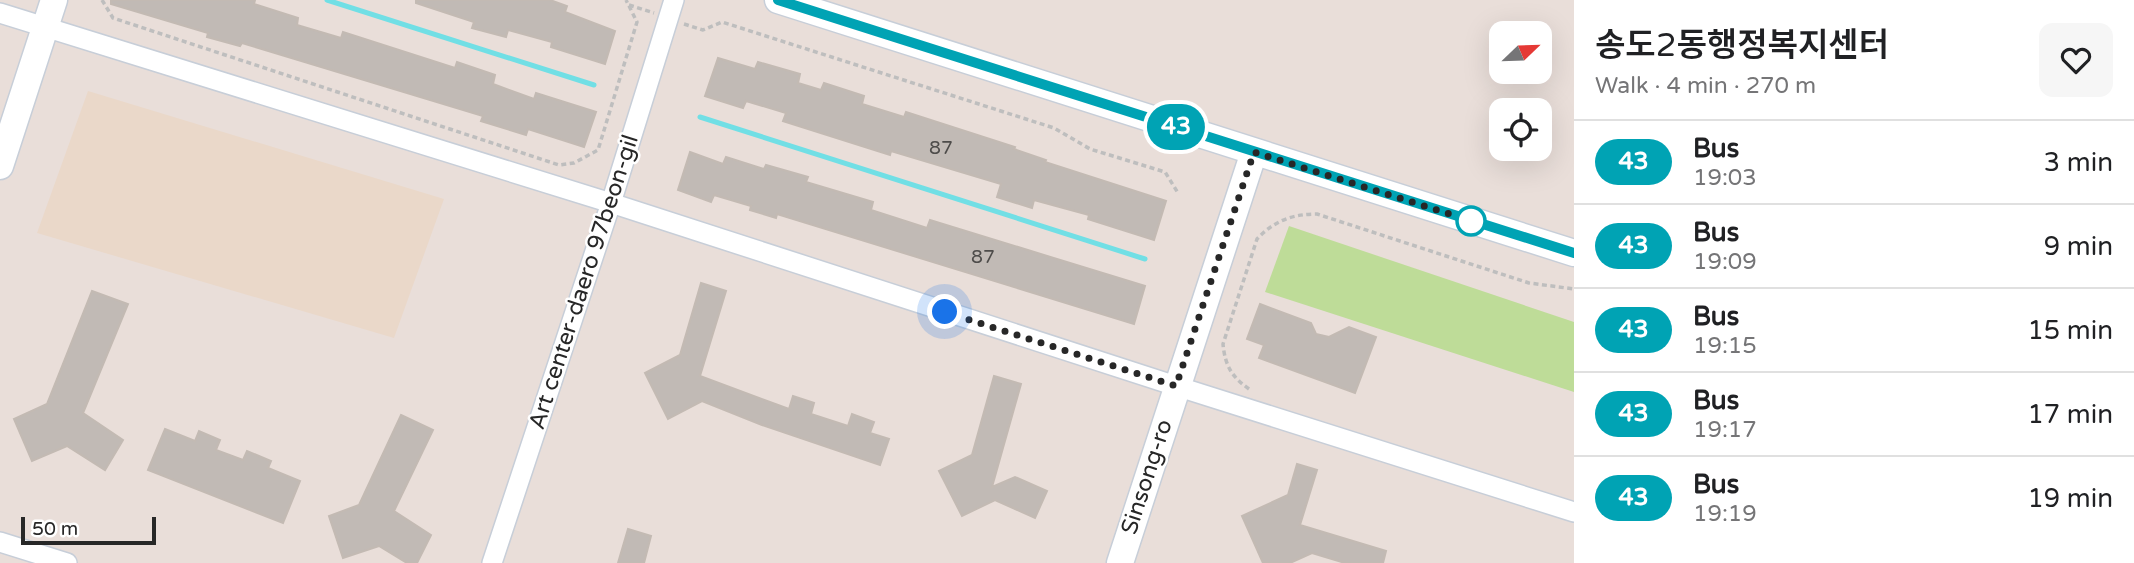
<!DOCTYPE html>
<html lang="en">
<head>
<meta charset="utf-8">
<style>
  body { margin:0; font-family:"Varela Round","Noto Sans KR",sans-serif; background:#f6f6f6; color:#202124; height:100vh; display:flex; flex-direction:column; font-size:26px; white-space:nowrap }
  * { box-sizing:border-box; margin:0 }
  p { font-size:23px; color:#757577 }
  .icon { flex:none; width:38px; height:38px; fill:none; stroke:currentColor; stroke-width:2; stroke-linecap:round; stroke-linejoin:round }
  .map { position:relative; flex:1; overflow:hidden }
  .sheet { display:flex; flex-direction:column; background:#fff; width:560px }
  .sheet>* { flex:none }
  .badge { padding:0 14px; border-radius:23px; font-size:24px; line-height:46px }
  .needle { width:46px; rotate:67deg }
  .tools { position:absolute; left:1489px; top:21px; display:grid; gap:14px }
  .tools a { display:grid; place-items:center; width:63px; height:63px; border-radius:14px; background:#fff; box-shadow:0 7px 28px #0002; font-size:35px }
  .scale { position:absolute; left:21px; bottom:18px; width:135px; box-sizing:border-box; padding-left:7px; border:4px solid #272727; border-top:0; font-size:19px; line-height:24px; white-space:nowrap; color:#272727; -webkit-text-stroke:5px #fff; paint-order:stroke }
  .you { position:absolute; width:35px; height:35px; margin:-18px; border:5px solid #fff; border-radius:50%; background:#1a73e8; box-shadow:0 0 0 10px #1a73e833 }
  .map>.badge { position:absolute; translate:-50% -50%; box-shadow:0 0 0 4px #fff }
  .round { display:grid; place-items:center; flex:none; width:74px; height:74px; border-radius:14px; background:#f6f6f6 }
  .overview { display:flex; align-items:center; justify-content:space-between; height:119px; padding:0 21px }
  h1 { font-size:33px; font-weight:600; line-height:52px }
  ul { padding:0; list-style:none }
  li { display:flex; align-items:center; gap:21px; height:84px; padding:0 21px; border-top:2px solid #e0e0e0 }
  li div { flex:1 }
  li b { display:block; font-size:26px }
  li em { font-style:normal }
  li .badge { min-width:77px; font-weight:700; text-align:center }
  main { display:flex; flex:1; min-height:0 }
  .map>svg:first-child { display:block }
  .education { fill:#ead8c9 }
  .green { fill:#bedc98 }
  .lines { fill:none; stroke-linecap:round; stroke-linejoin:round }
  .stream { stroke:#71dfe5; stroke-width:5 }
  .building { fill:#c1bab5; stroke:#c3bab3; stroke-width:2 }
  .street-casing { stroke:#c7ced8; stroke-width:22 }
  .secondary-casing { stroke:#c7ced8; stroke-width:29 }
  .path { stroke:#bebebe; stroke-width:3.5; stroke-dasharray:5 3.5; stroke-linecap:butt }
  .street { stroke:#fff; stroke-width:19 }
  .secondary { stroke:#fff; stroke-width:26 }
  .line-casing { stroke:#fff; stroke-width:16 }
  .line { stroke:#00a3b4; stroke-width:10 }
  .walk { stroke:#272727; stroke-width:7; stroke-dasharray:0 12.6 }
  .stop-dot { fill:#fff; stroke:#00a3b4; stroke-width:3.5 }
  .labels { text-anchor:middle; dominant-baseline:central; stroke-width:5; stroke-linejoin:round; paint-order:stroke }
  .number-label { font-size:19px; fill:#4e4c4a }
  .street-label { font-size:23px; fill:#272727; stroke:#fff }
</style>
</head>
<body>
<main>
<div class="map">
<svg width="1574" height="563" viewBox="0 0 1574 563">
  <rect width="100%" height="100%" fill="#e9ded9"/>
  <polygon class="education" points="88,91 444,199 394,338 37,233"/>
  <polygon class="green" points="1289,226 1574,322 1574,392 1265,292"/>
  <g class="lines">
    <g class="stream">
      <polyline points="327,0 594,85"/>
      <polyline points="700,117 1145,259"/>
    </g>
  </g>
  <g class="building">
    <polygon points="111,0 255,0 254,4 298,18 297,25 341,38 343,32 455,68 457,62 495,75 493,84 534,99 536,93 596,112 584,147 528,129 526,135 481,121 483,116 242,43 240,46 207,37 208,33 111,4"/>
    <polygon points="416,0 550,0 567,6 565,12 615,31 605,64 551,47 552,42 508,30 506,37 472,28 474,22 416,3"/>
    <polygon points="718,58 755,69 758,62 800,74 798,83 821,90 824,83 864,96 862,104 904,117 906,112 1015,147 1014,149 1046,160 1045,162 1166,201 1154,240 1088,219 1089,215 1034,200 1032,208 997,197 1001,184 891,151 890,155 783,121 786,113 746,101 743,108 705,96"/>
    <polygon points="690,152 723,164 726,157 764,169 766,165 808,177 806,182 873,202 871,210 927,228 930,220 1145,286 1134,324 777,214 776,218 750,210 751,206 714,195 711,202 678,190"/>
    <polygon points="701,283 726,291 700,376 789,409 793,396 814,403 811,414 848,426 852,414 874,422 870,433 889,439 880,465 762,425 702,401 668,419 645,373 680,355"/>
    <polygon points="92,291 128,304 83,413 123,440 105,470 67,446 32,461 14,419 47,404"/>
    <polygon points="1260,304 1311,323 1316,334 1329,337 1349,327 1376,337 1355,393 1259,358 1264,345 1247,339"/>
    <polygon points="994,376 1021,384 992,487 1015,477 1047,491 1035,518 995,500 962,516 939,471 972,455"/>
    <polygon points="401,415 433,430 394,511 431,535 417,563 407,563 379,546 343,558 329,516 359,505"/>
    <polygon points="165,429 195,441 199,431 220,440 216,450 243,460 247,451 271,461 268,468 300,481 283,523 148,470"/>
    <polygon points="1297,464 1317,470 1300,525 1386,551 1383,563 1345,563 1312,553 1290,563 1263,563 1242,516 1288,495"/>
    <polygon points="628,529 651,536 644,563 618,563"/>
  </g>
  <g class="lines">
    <defs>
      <g id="street">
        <polyline points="0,13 611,203 1176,386 1574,512"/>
        <polyline points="0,542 67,563"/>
        <polyline points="492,563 611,203 674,0"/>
      </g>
      <g id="secondary">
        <polyline points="778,0 1574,253"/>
        <polyline points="0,166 54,0"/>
        <polyline points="1120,563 1254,152"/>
      </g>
    </defs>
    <use href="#street" class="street-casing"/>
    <use href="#secondary" class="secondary-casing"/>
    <g class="path">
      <polyline points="102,0 113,18 559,165 574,163 598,150 637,22 626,0"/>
      <polyline points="629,5 654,13"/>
      <polyline points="684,24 703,30 722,22 1054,128 1090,149 1165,172 1178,193"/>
      <path d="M1249,389C1232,377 1225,366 1223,344L1257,239C1274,221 1292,214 1317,214L1529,283L1574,289"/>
    </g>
    <use href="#street" class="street"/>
    <use href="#secondary" class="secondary"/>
  </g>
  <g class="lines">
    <defs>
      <polyline id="line" points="778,0 1574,253"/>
    </defs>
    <use href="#line" class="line-casing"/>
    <use href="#line" class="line"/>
    <polyline class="walk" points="945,312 1176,386 1254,152 1475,222 1471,221"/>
  </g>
  <circle class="stop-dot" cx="1471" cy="221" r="14"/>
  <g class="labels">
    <g class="number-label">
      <text x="941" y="148">87</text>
      <text x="983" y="257">87</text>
    </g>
    <g class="street-label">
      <text transform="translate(584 282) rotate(-72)">Art center-daero 97beon-gil</text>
      <text transform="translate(1147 477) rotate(-72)">Sinsong-ro</text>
    </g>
  </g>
</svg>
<div class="tools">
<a><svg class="needle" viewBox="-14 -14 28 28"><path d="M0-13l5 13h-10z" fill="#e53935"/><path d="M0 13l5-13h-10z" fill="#757577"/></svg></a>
<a><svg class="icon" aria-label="locate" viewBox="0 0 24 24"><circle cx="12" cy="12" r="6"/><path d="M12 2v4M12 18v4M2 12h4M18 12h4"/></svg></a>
</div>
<div class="scale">50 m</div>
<div class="you" style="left:945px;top:312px"></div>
<b class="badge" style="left:1176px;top:127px;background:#00a3b4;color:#fff">43</b>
</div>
<section class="sheet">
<div class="overview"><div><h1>송도2동행정복지센터</h1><p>Walk · 4 min · 270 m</p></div><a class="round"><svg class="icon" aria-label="heart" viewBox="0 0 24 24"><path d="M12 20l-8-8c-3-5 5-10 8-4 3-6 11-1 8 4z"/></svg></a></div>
<ul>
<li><span class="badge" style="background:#00a3b4;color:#fff">43</span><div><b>Bus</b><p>19:03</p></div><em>3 min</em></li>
<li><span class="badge" style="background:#00a3b4;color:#fff">43</span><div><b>Bus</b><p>19:09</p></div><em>9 min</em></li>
<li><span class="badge" style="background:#00a3b4;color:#fff">43</span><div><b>Bus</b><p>19:15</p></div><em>15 min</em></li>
<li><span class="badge" style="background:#00a3b4;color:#fff">43</span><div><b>Bus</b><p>19:17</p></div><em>17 min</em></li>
<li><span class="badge" style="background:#00a3b4;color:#fff">43</span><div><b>Bus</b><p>19:19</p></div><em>19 min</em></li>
</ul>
</section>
</main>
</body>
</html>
